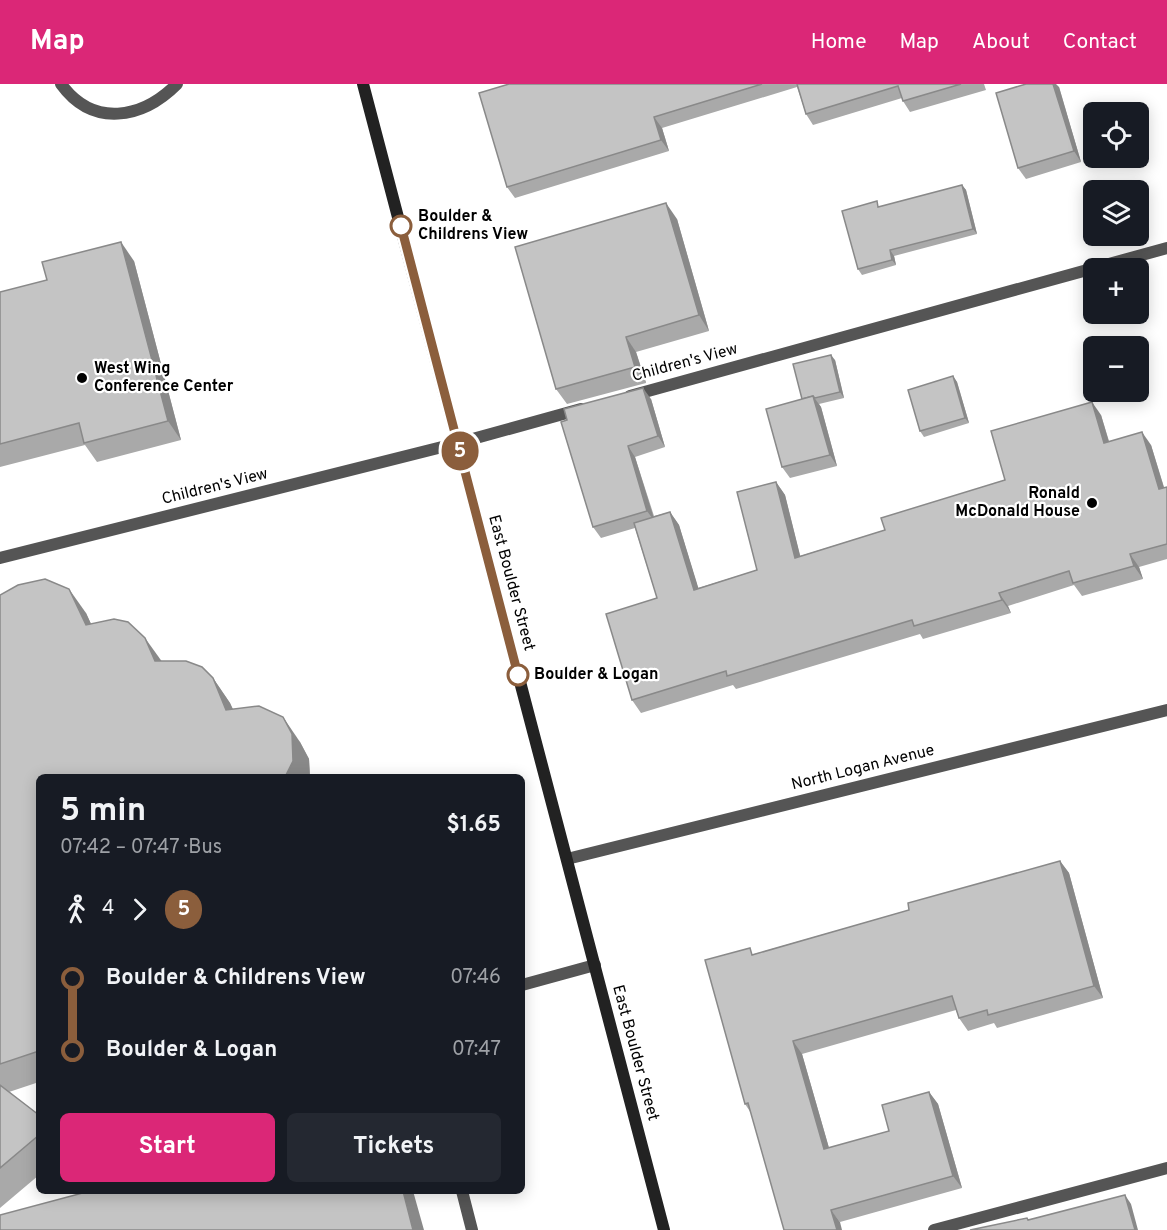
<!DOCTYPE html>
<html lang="en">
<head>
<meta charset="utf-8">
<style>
  body { margin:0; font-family:Overpass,sans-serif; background:#242831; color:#f1f3f6; height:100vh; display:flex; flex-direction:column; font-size:22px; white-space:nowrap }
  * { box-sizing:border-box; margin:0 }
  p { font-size:20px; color:#9ea1a6 }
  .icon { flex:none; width:33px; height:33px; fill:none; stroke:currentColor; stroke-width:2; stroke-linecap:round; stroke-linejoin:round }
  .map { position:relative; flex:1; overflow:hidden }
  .details { position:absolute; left:36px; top:690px; width:489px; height:420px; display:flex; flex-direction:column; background:#171b24; border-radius:9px; box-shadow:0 3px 15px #0003 }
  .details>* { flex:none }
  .badge { padding:0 12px; border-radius:20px; font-size:21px; line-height:39px }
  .buttons { position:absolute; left:1083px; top:18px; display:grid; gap:12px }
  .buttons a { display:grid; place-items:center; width:66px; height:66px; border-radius:9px; background:#171b24; box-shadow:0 3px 15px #0003; font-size:30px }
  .map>.badge { position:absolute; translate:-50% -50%; box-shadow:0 0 0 3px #fff }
  .legs { display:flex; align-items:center; gap:9px; height:66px; padding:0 24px; font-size:20px }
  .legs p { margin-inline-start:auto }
  .summary { display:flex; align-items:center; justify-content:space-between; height:102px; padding:0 24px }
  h1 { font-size:33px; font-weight:700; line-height:45px }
  .action { display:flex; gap:12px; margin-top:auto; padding:12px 24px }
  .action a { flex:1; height:69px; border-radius:9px; background:#db2777; color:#fff; font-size:24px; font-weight:700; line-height:69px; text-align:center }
  .action a+a { background:#242831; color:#f1f3f6 }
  ul { padding:0 24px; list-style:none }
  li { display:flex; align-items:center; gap:21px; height:72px; font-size:22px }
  li i { display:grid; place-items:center; width:9px; height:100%; margin:0 8px; background:currentColor }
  li i::after { content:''; width:15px; height:15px; margin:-8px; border:4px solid; border-radius:50%; background:#171b24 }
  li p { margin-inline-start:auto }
  li:first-child i { background:linear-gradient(#0000 50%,currentColor 0) }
  li:last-child i { background:linear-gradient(currentColor 50%,#0000 0) }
  header { display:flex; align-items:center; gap:36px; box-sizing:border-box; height:84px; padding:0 30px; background:#db2777; color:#fff }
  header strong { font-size:28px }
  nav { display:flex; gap:33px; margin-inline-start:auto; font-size:21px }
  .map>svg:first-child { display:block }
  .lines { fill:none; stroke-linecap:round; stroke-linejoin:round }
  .lane { stroke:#555; stroke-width:12 }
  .street { stroke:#555; stroke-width:12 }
  .secondary { stroke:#222; stroke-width:12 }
  .wall { fill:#a9a9a9 }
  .shaded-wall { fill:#898989 }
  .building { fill:#c4c4c4; stroke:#898989; stroke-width:1.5 }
  .line-1-casing { stroke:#fff; stroke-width:14 }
  .line-1 { stroke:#8b5e3c; stroke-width:9 }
  .stop-1-dot { fill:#fff; stroke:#8b5e3c; stroke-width:3 }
  .poi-dot { fill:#000; stroke:#fff; stroke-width:2 }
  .labels { text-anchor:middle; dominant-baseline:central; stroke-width:4.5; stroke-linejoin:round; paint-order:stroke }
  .stop-label { font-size:16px; font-weight:bold; fill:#000; stroke:#fff; text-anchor:start }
  .street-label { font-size:16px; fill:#000; stroke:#fff }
  .poi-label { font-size:16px; font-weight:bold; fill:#000; stroke:#fff; text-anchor:start }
</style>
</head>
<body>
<header>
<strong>Map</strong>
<nav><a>Home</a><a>Map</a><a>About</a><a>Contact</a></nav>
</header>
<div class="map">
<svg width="1167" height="1146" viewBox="0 0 1167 1146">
  <rect width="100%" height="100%" fill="#fff"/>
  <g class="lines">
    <g class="lane">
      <path d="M61,0C93,44 142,35 177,0"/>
      <polyline points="630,312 1167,164"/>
      <polyline points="458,359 581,325"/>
      <polyline points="522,901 595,881"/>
      <polyline points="462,1107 472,1146"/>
      <polyline points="934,1146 1167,1084"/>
    </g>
    <g class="street">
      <polyline points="0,474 458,359"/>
      <polyline points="567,775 1167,626"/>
    </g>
    <polyline class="secondary" points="363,0 664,1146"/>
  </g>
  <g class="wall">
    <polygon points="509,0 984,0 986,6 910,28 903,17 902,14 813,41 806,30 797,3 662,44 669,67 515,114 507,103"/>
    <polygon points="1059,3 1081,78 1026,95 1018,84"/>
    <polygon points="962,101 966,106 977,150 894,172 896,181 862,191 858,185"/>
    <polygon points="677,135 709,247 636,268 646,299 567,320 556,305"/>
    <polygon points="134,177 181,356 97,378 85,361 0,383 0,208"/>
    <polygon points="835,276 844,314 819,320 821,323 837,382 790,394 782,383 802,315"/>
    <polygon points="953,292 957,298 969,339 924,353 920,347"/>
    <polygon points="651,315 665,363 635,373 654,432 670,428 679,441 698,504 757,486 776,398 785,411 800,472 885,446 1005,396 1101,331 1109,357 1151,361 1164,403 1167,403 1167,475 1139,483 1143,495 1082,512 1074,501 1008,522 1011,529 923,555 920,550 736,605 733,601 641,629 632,616 657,514 635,444 601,454 593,443 561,338"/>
    <polygon points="0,511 86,529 91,540 161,577 213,594 230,619 233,625 300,658 309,675 310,693 39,693 39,998 9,1008 39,1031 39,1091 0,1124"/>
    <polygon points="1060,777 1069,789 1103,914 997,944 994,939 968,947 959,934 956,926 802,970 829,1064 889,1047 929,1008 938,1020 962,1104 840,1138 751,1029 745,1020 754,870 909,826"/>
  </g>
  <g class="shaded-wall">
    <polygon points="1053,0 1056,0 1059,3 1081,78 1074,67"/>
    <polygon points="654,33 662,44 669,67 661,56"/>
    <polygon points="962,101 966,106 977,150 973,145"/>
    <polygon points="666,119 677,135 709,247 699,231"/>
    <polygon points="121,158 134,177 181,356 168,337"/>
    <polygon points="890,166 894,172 896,181 892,176"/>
    <polygon points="626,253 636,268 646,299 635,283"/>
    <polygon points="831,271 835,276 844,314 840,308"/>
    <polygon points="953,292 957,298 969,339 965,334"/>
    <polygon points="643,304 651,315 665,363 658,352"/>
    <polygon points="813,312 821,323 837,382 830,371"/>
    <polygon points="1092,318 1101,331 1113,372 1104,359"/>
    <polygon points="1142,348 1151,361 1167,414 1159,405"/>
    <polygon points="628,362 635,373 655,438 647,427"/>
    <polygon points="776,398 785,411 804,487 795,474"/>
    <polygon points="670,428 679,441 703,519 694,506"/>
    <polygon points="1130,470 1139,483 1143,495 1134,482"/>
    <polygon points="69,505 86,529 103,566 86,541"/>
    <polygon points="999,509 1008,522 1011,529 1002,516"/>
    <polygon points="145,554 163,579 155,577"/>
    <polygon points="213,594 230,619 244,651 226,626"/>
    <polygon points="283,633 300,658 309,675 310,693 285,693"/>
    <polygon points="1060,777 1069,789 1103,914 1094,902"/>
    <polygon points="793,957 802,970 833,1078 824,1065"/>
    <polygon points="929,1008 938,1020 962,1104 953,1092"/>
    <polygon points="403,1107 413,1107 424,1146 413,1146"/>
    <polygon points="1125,1111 1131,1120 1138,1146 1135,1146"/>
    <polygon points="831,1126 840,1138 842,1146 837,1146"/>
  </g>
  <g class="building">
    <polygon points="509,0 762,0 654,33 661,56 507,103 479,9"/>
    <polygon points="797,0 961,0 903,17 898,2 806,30"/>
    <polygon points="1026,0 1053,0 1074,67 1018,84 996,9"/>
    <polygon points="962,101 973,145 890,166 892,176 858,185 842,127 877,117 878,123"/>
    <polygon points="666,119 699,231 626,253 635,283 556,305 515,163"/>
    <polygon points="121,158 168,337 84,359 79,339 0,360 0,208 47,196 42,178"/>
    <polygon points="831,271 840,308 815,314 813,312 802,315 793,280"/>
    <polygon points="953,292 965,334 920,347 908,306"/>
    <polygon points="643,304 658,352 628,362 647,427 593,443 561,338 567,336 564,325"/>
    <polygon points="813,312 830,371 782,383 766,325"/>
    <polygon points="1092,318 1104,359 1142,348 1159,405 1167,403 1167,460 1130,470 1134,482 1073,499 1069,487 999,509 1002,516 914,542 912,536 727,592 726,587 632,616 606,530 657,514 634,439 670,428 694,506 757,486 737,408 776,398 795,474 885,446 881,434 1005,396 991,347"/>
    <polygon points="45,495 69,505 86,541 114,535 128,538 145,554 155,577 186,577 202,583 213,594 226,626 259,622 283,633 292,650 293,677 285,693 39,693 39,967 0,980 0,511 18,501"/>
    <polygon points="1060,777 1094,902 988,931 987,926 959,934 952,912 793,957 824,1065 889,1047 882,1021 929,1008 953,1092 831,1126 837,1146 784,1146 748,1019 745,1020 705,876 750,864 752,871 909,826 908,819"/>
    <polygon points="0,1001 39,1031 39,1051 0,1084"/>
    <polygon points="90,1107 403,1107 413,1146 0,1146 0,1131"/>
    <polygon points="1125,1111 1135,1146 970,1146 1027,1134 1028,1136"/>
  </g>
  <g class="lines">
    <defs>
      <polyline id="line-1" points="401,142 518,591"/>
    </defs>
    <use href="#line-1" class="line-1-casing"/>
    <use href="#line-1" class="line-1"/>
  </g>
  <g class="stop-1-dot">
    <circle cx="401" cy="142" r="10"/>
    <circle cx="518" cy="591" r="10"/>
  </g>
  <g class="poi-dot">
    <circle cx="82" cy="294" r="6"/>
    <circle cx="1092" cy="419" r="6"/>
  </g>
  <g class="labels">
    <g class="stop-label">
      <text x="418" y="133">Boulder &amp;<tspan x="418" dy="18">Childrens View</tspan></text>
      <text x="534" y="591">Boulder &amp; Logan</text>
    </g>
    <g class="street-label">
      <text transform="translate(685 279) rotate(-15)">Children's View</text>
      <text transform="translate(215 403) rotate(-14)">Children's View</text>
      <text transform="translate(511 499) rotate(75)">East Boulder Street</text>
      <text transform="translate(863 684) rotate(-14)">North Logan Avenue</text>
      <text transform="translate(635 969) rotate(75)">East Boulder Street</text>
    </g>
    <g class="poi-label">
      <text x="94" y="285">West Wing<tspan x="94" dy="18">Conference Center</tspan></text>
      <text x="1080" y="410" text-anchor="end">Ronald<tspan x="1080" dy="18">McDonald House</tspan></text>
    </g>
  </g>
</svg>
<div class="buttons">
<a><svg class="icon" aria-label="locate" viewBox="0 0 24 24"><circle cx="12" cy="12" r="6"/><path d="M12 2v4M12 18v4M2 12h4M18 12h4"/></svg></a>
<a><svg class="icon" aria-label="layers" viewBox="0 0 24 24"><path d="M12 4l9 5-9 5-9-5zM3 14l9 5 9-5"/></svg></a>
<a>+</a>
<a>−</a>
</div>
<b class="badge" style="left:460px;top:367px;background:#8b5e3c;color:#fff">5</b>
<section class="details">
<div class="summary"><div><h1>5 min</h1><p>07:42 – 07:47 · Bus</p></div><b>$1.65</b></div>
<div class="legs"><svg class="icon" aria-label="walk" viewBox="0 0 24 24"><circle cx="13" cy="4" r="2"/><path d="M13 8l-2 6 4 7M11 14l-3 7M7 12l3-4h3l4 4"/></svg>4<svg class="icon" aria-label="forward" viewBox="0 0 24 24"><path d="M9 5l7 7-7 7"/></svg><b class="badge" style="background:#8b5e3c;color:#fff">5</b></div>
<ul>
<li><i style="color:#8b5e3c"></i><b>Boulder &amp; Childrens View</b><p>07:46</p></li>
<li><i style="color:#8b5e3c"></i><b>Boulder &amp; Logan</b><p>07:47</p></li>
</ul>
<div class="action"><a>Start</a><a>Tickets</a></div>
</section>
</div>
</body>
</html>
